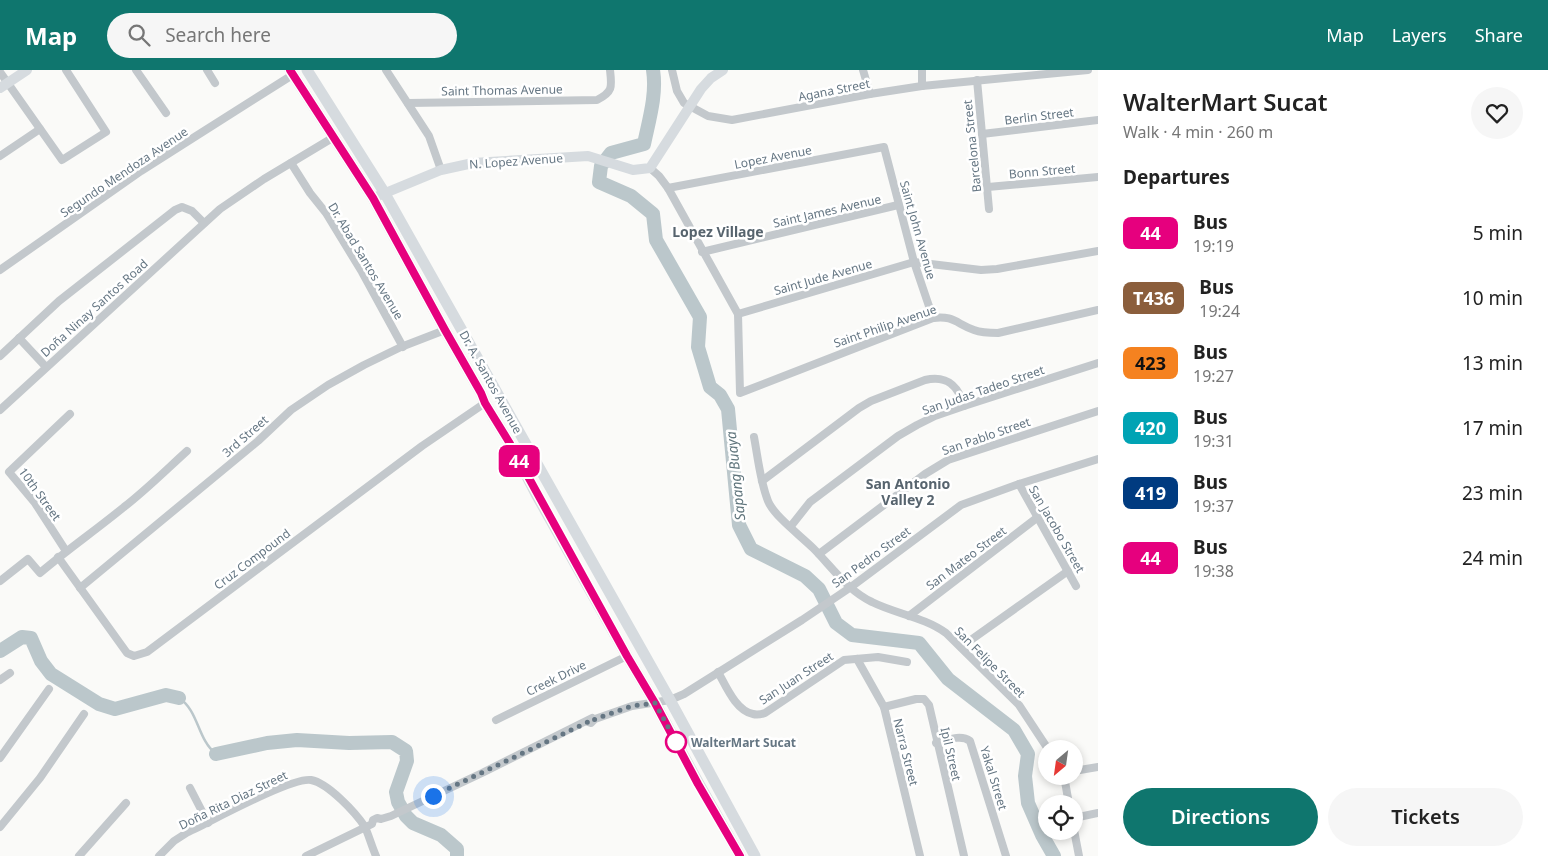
<!DOCTYPE html>
<html lang="en">
<head>
<meta charset="utf-8">
<style>
  body { margin:0; font-family:"Noto Sans",sans-serif; background:#f6f6f6; color:#222; height:100vh; display:flex; flex-direction:column; font-size:19px; white-space:nowrap }
  * { box-sizing:border-box; margin:0 }
  p { font-size:16px; color:#767676 }
  .icon { flex:none; width:28px; height:28px; fill:none; stroke:currentColor; stroke-width:2; stroke-linecap:round; stroke-linejoin:round }
  .map { position:relative; flex:1; overflow:hidden }
  .drawer { display:flex; flex-direction:column; background:#fff; width:450px }
  .drawer>* { flex:none }
  .badge { padding:0 10px; border-radius:8px; font-size:18px; line-height:32px }
  .needle { width:32px; rotate:209deg }
  .buttons { position:absolute; left:1038px; top:670px; display:grid; gap:10px }
  .buttons a { display:grid; place-items:center; width:45px; height:45px; border-radius:50%; background:#fff; box-shadow:0 2px 8px #0003; font-size:25px }
  .you { position:absolute; width:25px; height:25px; margin:-12px; border:4px solid #fff; border-radius:50%; background:#1a73e8; box-shadow:0 0 0 8px #1a73e833 }
  .map>.badge { position:absolute; translate:-50% -50%; box-shadow:0 0 0 2px #fff }
  h2 { padding:0 25px; font-size:19px; line-height:45px }
  .round { display:grid; place-items:center; flex:none; width:52px; height:52px; border-radius:26px; background:#f6f6f6 }
  .headline { display:flex; align-items:center; justify-content:space-between; height:85px; padding:0 25px }
  h1 { font-size:24px; font-weight:600; line-height:38px }
  .cta { display:flex; gap:10px; margin-top:auto; padding:10px 25px }
  .cta a { flex:1; height:58px; border-radius:30px; background:#0f766e; color:#fff; font-size:20px; font-weight:600; line-height:58px; text-align:center }
  .cta a+a { background:#f6f6f6; color:#222 }
  ul { padding:0; list-style:none }
  li { display:flex; align-items:center; gap:15px; height:65px; padding:0 25px }
  li div { flex:1 }
  li b { display:block; font-size:19px }
  li em { font-style:normal }
  li .badge { min-width:55px; font-weight:700; text-align:center }
  header { display:flex; align-items:center; gap:30px; box-sizing:border-box; height:70px; padding:0 25px; background:#0f766e; color:#fff }
  header strong { font-size:24px }
  nav { display:flex; gap:28px; margin-inline-start:auto; font-size:18px }
  .search { width:350px; height:45px; background:#f6f6f6; display:flex; align-items:center; gap:12px; box-sizing:border-box; padding:0 18px; border-radius:28px; color:#767676; font-size:19px }
  main { display:flex; flex:1; min-height:0 }
  .map>svg:first-child { display:block }
  .lines { fill:none; stroke-linecap:round; stroke-linejoin:round }
  .stream { stroke:#bbc7cb; stroke-width:2.5 }
  .river { stroke:#bbc7cb; stroke-width:14 }
  .street { stroke:#c3c8cc; stroke-width:8 }
  .secondary { stroke:#d6dbdf; stroke-width:10 }
  .primary { stroke:#d6dbdf; stroke-width:11 }
  .line-casing { stroke:#fff; stroke-width:11 }
  .line { stroke:#e6007e; stroke-width:8 }
  .walk { stroke:#657683; stroke-width:5; stroke-dasharray:0 9 }
  .stop-dot { fill:#fff; stroke:#e6007e; stroke-width:2.5 }
  .labels { text-anchor:middle; dominant-baseline:central; stroke-width:5; stroke-linejoin:round; paint-order:stroke }
  .street-label { font-size:12px; fill:#657683; stroke:#fff }
  .stop-label { font-size:12px; font-weight:bold; fill:#657683; stroke:#fff; text-anchor:start }
  .neighbourhood-label { font-size:14px; font-weight:bold; fill:#57646e; stroke:#fff }
  .water-label { font-size:14px; font-style:italic; fill:#60757c; stroke:#fff }
</style>
</head>
<body>
<header>
<strong>Map</strong>
<div class="search"><svg class="icon" aria-label="search" viewBox="0 0 24 24"><circle cx="10" cy="10" r="6"/><path d="M15 15l6 6"/></svg>Search here</div>
<nav><a>Map</a><a>Layers</a><a>Share</a></nav>
</header>
<main>
<div class="map">
<svg width="1098" height="786" viewBox="0 0 1098 786">
  <rect width="100%" height="100%" fill="#fafaf8"/>
  <g class="lines">
    <path class="stream" d="M179,628C199,641 197,669 216,684"/>
    <g class="river">
      <path d="M653,0C657,24 649,50 644,74L611,83L601,96L599,112L631,126L653,144L656,170L700,247L698,277L710,317L720,325L728,339L739,455L751,479L805,506L819,519L836,553L852,565L919,573L948,609L1014,660L1028,684L1025,706L1028,733L1042,765L1054,786"/>
      <polyline points="0,581 22,567 31,568 41,591 51,604 99,634 115,639 166,625 179,628"/>
      <polyline points="216,684 267,673 297,670 349,673 392,672 406,681 407,691 396,722 398,732 406,746 413,753 441,765 457,779 457,786"/>
    </g>
    <g class="street">
      <polyline points="136,0 166,43"/>
      <polyline points="207,0 215,13"/>
      <polyline points="386,0 429,66 441,100"/>
      <polyline points="672,0 677,21 684,33 708,46 732,50 870,24 922,16 1088,0"/>
      <polyline points="863,0 870,24"/>
      <polyline points="922,0 922,16"/>
      <polyline points="0,2 62,90 106,62 66,0"/>
      <polyline points="977,10 989,139"/>
      <path d="M408,33L597,30C613,22 612,17 610,0"/>
      <polyline points="982,64 1098,50"/>
      <polyline points="0,86 40,59"/>
      <polyline points="291,93 310,123 326,143 362,202 403,277"/>
      <path d="M650,98L659,106L668,118L738,244L740,323L933,248C953,245 957,254 974,260C982,263 990,263 998,263L1098,240"/>
      <polyline points="988,117 1098,107"/>
      <polyline points="668,118 884,77 914,192 933,248"/>
      <polyline points="702,182 898,135"/>
      <polyline points="0,200 141,101 294,4"/>
      <polyline points="738,244 914,192 981,200 997,199 1098,181"/>
      <polyline points="19,268 46,297"/>
      <polyline points="0,286 59,231 175,140 182,137 192,141 204,153"/>
      <polyline points="0,340 220,139 264,109 334,67"/>
      <path d="M754,367C758,388 760,411 768,431C774,446 801,466 813,478C831,496 848,521 872,532C896,544 924,547 946,563L1019,635L1048,679"/>
      <path d="M762,411L859,338L871,331L925,310C947,305 958,315 964,336"/>
      <polyline points="1019,414 1076,516"/>
      <polyline points="791,456 810,432 898,366 917,355 935,346 964,336 1098,293"/>
      <polyline points="66,481 35,433 9,402 70,344"/>
      <polyline points="819,484 925,404 948,390 1098,341"/>
      <polyline points="58,487 127,583 134,586 147,582 422,376 485,333"/>
      <path d="M0,511L28,489L40,503C67,480 96,460 124,437C146,420 166,400 187,381"/>
      <polyline points="80,518 258,371 291,340 328,315 364,295 401,277 445,260"/>
      <polyline points="909,546 1038,447"/>
      <polyline points="961,577 1068,501"/>
      <polyline points="857,589 884,637 920,786"/>
      <path d="M718,602C726,616 736,641 753,644C757,645 762,644 765,643L844,590L878,587L907,592"/>
      <polyline points="0,610 10,603"/>
      <polyline points="884,637 916,629 924,629 929,635 964,786"/>
      <polyline points="496,650 627,586"/>
      <polyline points="588,652 591,653 595,649 632,636 670,630 684,624 802,550 851,517 961,435 1019,414 1098,389"/>
      <path d="M936,673C947,670 961,664 970,671L1006,786"/>
      <polyline points="0,688 49,619"/>
      <polyline points="1074,701 1098,697"/>
      <polyline points="1064,706 1069,734"/>
      <polyline points="190,718 208,753"/>
      <polyline points="1074,748 1098,743"/>
      <polyline points="0,757 40,708 84,644"/>
      <polyline points="1074,760 1079,786"/>
      <polyline points="79,786 126,733"/>
      <path d="M159,786L174,771L188,762C210,752 291,707 311,710C328,713 356,743 365,757C369,766 372,777 376,786"/>
      <polyline points="306,786 372,754 373,750 377,748 381,749 391,746 482,703 592,648"/>
    </g>
    <g class="secondary">
      <polyline points="0,18 27,0"/>
      <polyline points="378,126 441,100 473,93 588,86 633,100 650,98 701,19 711,8 723,0"/>
    </g>
    <g class="primary">
      <polyline points="290,0 373,128 445,260 481,323 485,333 509,372 536,424 627,586 655,633 699,714 740,786"/>
      <polyline points="307,0 384,122 670,630 755,786"/>
    </g>
  </g>
  <g class="lines">
    <defs>
      <polyline id="line" points="290,0 373,128 445,260 481,323 485,333 509,372 627,586 655,633 698,714 740,786"/>
    </defs>
    <use href="#line" class="line-casing"/>
    <use href="#line" class="line"/>
    <polyline class="walk" points="433,726 588,652 591,653 595,649 632,636 655,633 679,677 676,672"/>
  </g>
  <circle class="stop-dot" cx="676" cy="672" r="10"/>
  <g class="labels">
    <g class="street-label">
      <text transform="translate(502 20) rotate(-1)">Saint Thomas Avenue</text>
      <text transform="translate(834 20) rotate(-11)">Agana Street</text>
      <text transform="translate(1039 46) rotate(-7)">Berlin Street</text>
      <text transform="translate(972 76) rotate(-96)">Barcelona Street</text>
      <text transform="translate(773 87) rotate(-11)">Lopez Avenue</text>
      <text transform="translate(516 91) rotate(-4)">N. Lopez Avenue</text>
      <text transform="translate(1042 101) rotate(-5)">Bonn Street</text>
      <text transform="translate(124 102) rotate(-34)">Segundo Mendoza Avenue</text>
      <text transform="translate(827 141) rotate(-13)">Saint James Avenue</text>
      <text transform="translate(918 160) rotate(74)">Saint John Avenue</text>
      <text transform="translate(366 191) rotate(59)">Dr. Abad Santos Avenue</text>
      <text transform="translate(823 207) rotate(-16)">Saint Jude Avenue</text>
      <text transform="translate(94 238) rotate(-42)">Doña Ninay Santos Road</text>
      <text transform="translate(885 256) rotate(-19)">Saint Philip Avenue</text>
      <text transform="translate(491 312) rotate(61)">Dr. A. Santos Avenue</text>
      <text transform="translate(983 320) rotate(-19)">San Judas Tadeo Street</text>
      <text transform="translate(245 366) rotate(-41)">3rd Street</text>
      <text transform="translate(986 366) rotate(-19)">San Pablo Street</text>
      <text transform="translate(40 424) rotate(54)">10th Street</text>
      <text transform="translate(1057 459) rotate(60)">San Jacobo Street</text>
      <text transform="translate(871 487) rotate(-36)">San Pedro Street</text>
      <text transform="translate(966 488) rotate(-37)">San Mateo Street</text>
      <text transform="translate(252 489) rotate(-37)">Cruz Compound</text>
      <text transform="translate(990 592) rotate(45)">San Felipe Street</text>
      <text transform="translate(556 608) rotate(-26)">Creek Drive</text>
      <text transform="translate(796 608) rotate(-33)">San Juan Street</text>
      <text transform="translate(906 682) rotate(76)">Narra Street</text>
      <text transform="translate(951 684) rotate(77)">Ipil Street</text>
      <text transform="translate(994 708) rotate(73)">Yakal Street</text>
      <text transform="translate(233 730) rotate(-26)">Doña Rita Diaz Street</text>
    </g>
    <g class="stop-label">
      <text x="691" y="672">WalterMart Sucat</text>
    </g>
    <g class="neighbourhood-label">
      <text x="718" y="161">Lopez Village</text>
      <text x="908" y="413">San Antonio<tspan x="908" dy="16">Valley 2</tspan></text>
    </g>
    <g class="water-label">
      <text transform="translate(735 406) rotate(-96)">Sapang Buaya</text>
    </g>
  </g>
</svg>
<div class="buttons">
<a><svg class="needle" viewBox="-14 -14 28 28"><path d="M0-13l5 13h-10z" fill="#e53935"/><path d="M0 13l5-13h-10z" fill="#767676"/></svg></a>
<a><svg class="icon" aria-label="locate" viewBox="0 0 24 24"><circle cx="12" cy="12" r="6"/><path d="M12 2v4M12 18v4M2 12h4M18 12h4"/></svg></a>
</div>
<div class="you" style="left:433px;top:726px"></div>
<b class="badge" style="left:519px;top:391px;background:#e6007e;color:#fff">44</b>
</div>
<section class="drawer">
<div class="headline"><div><h1>WalterMart Sucat</h1><p>Walk · 4 min · 260 m</p></div><a class="round"><svg class="icon" aria-label="heart" viewBox="0 0 24 24"><path d="M12 20l-8-8c-3-5 5-10 8-4 3-6 11-1 8 4z"/></svg></a></div>
<h2>Departures</h2>
<ul>
<li><span class="badge" style="background:#e6007e;color:#fff">44</span><div><b>Bus</b><p>19:19</p></div><em>5 min</em></li>
<li><span class="badge" style="background:#8b5e3c;color:#fff">T436</span><div><b>Bus</b><p>19:24</p></div><em>10 min</em></li>
<li><span class="badge" style="background:#f58220;color:#111">423</span><div><b>Bus</b><p>19:27</p></div><em>13 min</em></li>
<li><span class="badge" style="background:#00a3b4;color:#fff">420</span><div><b>Bus</b><p>19:31</p></div><em>17 min</em></li>
<li><span class="badge" style="background:#003b80;color:#fff">419</span><div><b>Bus</b><p>19:37</p></div><em>23 min</em></li>
<li><span class="badge" style="background:#e6007e;color:#fff">44</span><div><b>Bus</b><p>19:38</p></div><em>24 min</em></li>
</ul>
<div class="cta"><a>Directions</a><a>Tickets</a></div>
</section>
</main>
</body>
</html>
